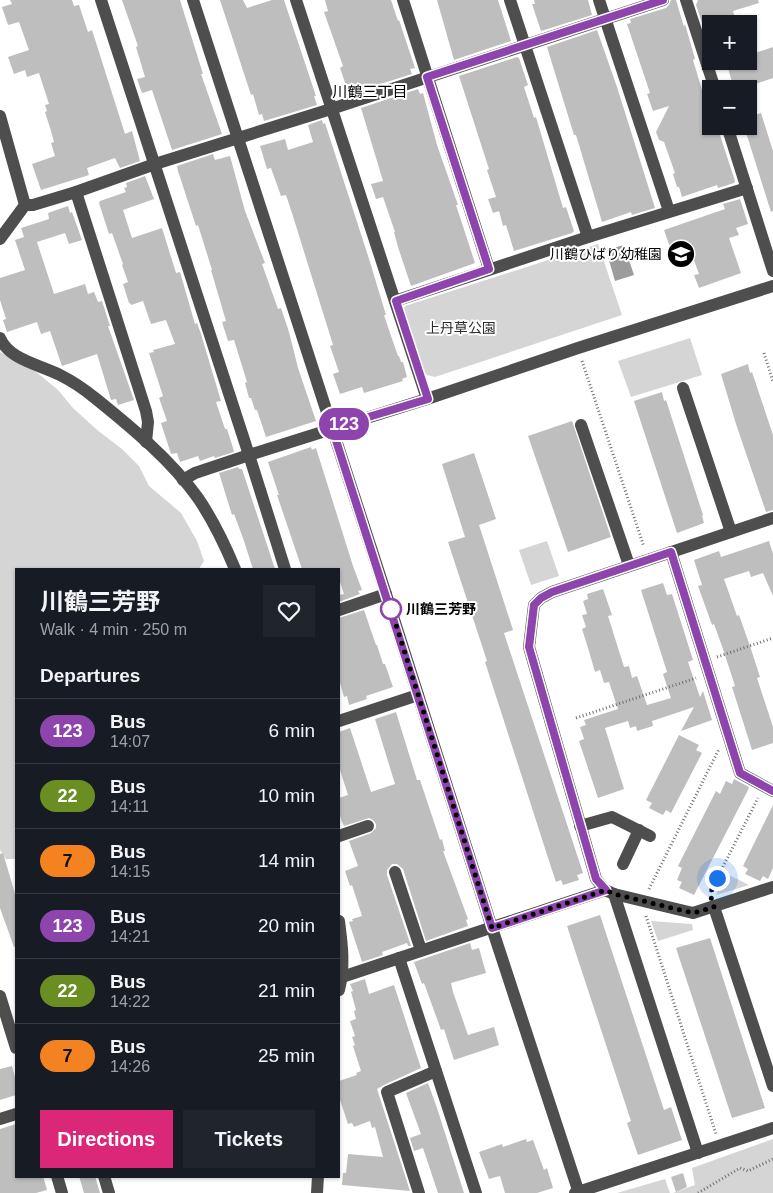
<!DOCTYPE html>
<html lang="en">
<head>
<meta charset="utf-8">
<style>
  body { margin:0; font-family:Helvetica,"Noto Sans JP",sans-serif; background:#20242c; color:#f1f3f6; height:100vh; display:flex; flex-direction:column; font-size:19px; white-space:nowrap }
  * { box-sizing:border-box; margin:0 }
  p { font-size:16px; color:#9ea1a6 }
  .icon { flex:none; width:28px; height:28px; fill:none; stroke:currentColor; stroke-width:2; stroke-linecap:round; stroke-linejoin:round }
  .map { position:relative; flex:1; overflow:hidden }
  .sheet { position:absolute; left:15px; top:568px; width:325px; height:610px; display:flex; flex-direction:column; background:#171b24; border-radius:0px; box-shadow:0 1px 4px #0004 }
  .sheet>* { flex:none }
  .badge { padding:0 10px; border-radius:16px; font-size:18px; line-height:32px }
  .fabs { position:absolute; left:702px; top:15px; display:grid; gap:10px }
  .fabs a { display:grid; place-items:center; width:55px; height:55px; border-radius:0px; background:#171b24; box-shadow:0 1px 4px #0004; font-size:25px }
  .you { position:absolute; width:25px; height:25px; margin:-12px; border:4px solid #fff; border-radius:50%; background:#1a73e8; box-shadow:0 0 0 8px #1a73e833 }
  .map>.badge { position:absolute; translate:-50% -50%; box-shadow:0 0 0 2px #fff }
  h2 { padding:0 25px; font-size:19px; line-height:45px }
  .round { display:grid; place-items:center; flex:none; width:52px; height:52px; border-radius:0px; background:#20242c }
  .head { display:flex; align-items:center; justify-content:space-between; height:85px; padding:0 25px }
  h1 { font-size:24px; font-weight:700; line-height:38px }
  .action { display:flex; gap:10px; margin-top:auto; padding:10px 25px }
  .action a { flex:1; height:58px; border-radius:0px; background:#db2777; color:#fff; font-size:20px; font-weight:700; line-height:58px; text-align:center }
  .action a+a { background:#20242c; color:#f1f3f6 }
  ul { padding:0; list-style:none }
  li { display:flex; align-items:center; gap:15px; height:65px; padding:0 25px; border-top:1px solid #363941 }
  li div { flex:1 }
  li b { display:block; font-size:19px }
  li em { font-style:normal }
  li .badge { min-width:55px; font-weight:700; text-align:center }
  .map>svg:first-child { display:block }
  .green { fill:#d5d5d5 }
  .water { fill:#9c9c9c }
  .building { fill:#bebebe }
  .lines { fill:none; stroke-linecap:round; stroke-linejoin:round }
  .path { stroke:#707070; stroke-width:3; stroke-dasharray:1 2.5; stroke-linecap:butt }
  .minor { stroke:#4e4e4e; stroke-width:12 }
  .line-casing { stroke:#fff; stroke-width:11 }
  .line { stroke:#8e44ad; stroke-width:8 }
  .walk { stroke:#000; stroke-width:5; stroke-dasharray:0 9 }
  .stop-dot { fill:#fff; stroke:#8e44ad; stroke-width:2.5 }
  .labels { text-anchor:middle; dominant-baseline:central; stroke-width:4; stroke-linejoin:round; paint-order:stroke }
  .poi-label { font-size:14px; fill:#000; stroke:#fff; text-anchor:end }
  .park-label { font-size:14px; fill:#2c2c2c; stroke:#fff }
  .stop-label { font-size:14px; font-weight:bold; fill:#000; stroke:#fff; text-anchor:start }
  .neighbourhood-label { font-size:15px; fill:#000; stroke:#fff }
</style>
</head>
<body>
<div class="map">
<svg width="773" height="1193" viewBox="0 0 773 1193">
  <rect width="100%" height="100%" fill="#fff"/>
  <g class="green">
    <polygon points="598,244 622,315 435,377 427,375 423,371 403,313 405,306"/>
    <polygon points="690,338 702,375 631,397 618,361"/>
    <polygon points="0,352 35,371 58,390 73,408 96,429 122,449 139,466 149,486 181,513 197,541 204,561 199,569 16,569 16,859 6,859 0,850"/>
    <polygon points="547,541 559,576 531,585 519,550"/>
    <polygon points="727,874 749,885 716,895"/>
    <polygon points="651,921 692,924 693,930 658,941"/>
    <polygon points="773,1139 773,1193 673,1193 695,1185 692,1168"/>
    <polygon points="665,1179 670,1193 617,1193"/>
  </g>
  <polygon class="water" points="624,245 634,275 615,281 606,250"/>
  <g class="building">
    <polygon points="10,0 72,0 74,6 79,5 88,32 92,30 125,134 132,131 140,161 120,168 115,158 87,168 89,175 41,190 32,164 55,156 51,143 54,142 51,131 45,112 47,111 45,105 49,104 39,73 27,77 25,70 14,74 8,57 29,50 19,22 8,25 2,7 12,4"/>
    <polygon points="122,0 180,0 203,74 201,74 222,134 172,150 152,90 142,93 137,79 145,77 136,47 138,46"/>
    <polygon points="220,0 243,0 247,8 272,0 284,0 316,96 314,96 317,105 264,121 262,114 259,115 253,94 251,95"/>
    <polygon points="325,0 391,0 398,21 399,20 415,68 410,69 412,74 349,94 340,68 343,66 324,12 328,11"/>
    <polygon points="437,0 498,0 511,41 454,60"/>
    <polygon points="534,0 588,0 592,15 541,31 532,4 535,4"/>
    <polygon points="671,0 676,0 684,27 685,24 695,59 693,60 706,103 709,107 711,106 711,134 719,132 735,181 734,183 718,188 717,185 682,197 679,187 677,187 673,174 675,173 664,142 659,140 656,132 669,106 653,111 647,94 650,93 627,24 631,23 630,19 666,8 669,5"/>
    <polygon points="698,0 758,0 759,3 733,11 737,24 715,24 713,20 702,23 696,5"/>
    <polygon points="597,30 617,87 655,208 632,215 631,212 602,222 585,165 576,135 574,135 547,47"/>
    <polygon points="773,47 773,78 741,89 734,89 726,61 749,61 749,55"/>
    <polygon points="517,57 519,58 528,85 524,87 534,118 536,117 563,208 566,207 574,231 572,233 514,251 506,225 503,226 499,211 493,213 488,199 496,197 487,170 489,169 459,76"/>
    <polygon points="418,89 420,94 423,93 437,145 458,205 456,205 475,263 411,286 398,247 394,232 395,232 383,197 376,199 371,184 383,181 361,108"/>
    <polygon points="761,113 773,151 773,211 771,212 744,126 749,126 749,117"/>
    <polygon points="322,120 323,124 325,123 370,262 386,315 384,315 390,333 398,356 399,356 401,362 403,362 407,377 402,379 403,381 364,393 362,387 340,394 333,374 339,372 330,346 333,345 292,213 286,195 281,196 271,168 267,169 260,146 285,139 288,150 313,142 308,125"/>
    <polygon points="213,154 215,160 230,156 245,211 265,263 262,264 278,309 281,308 289,332 298,368 316,421 266,437 257,410 255,410 251,398 249,398 245,383 247,382 234,340 228,341 222,322 226,321 211,270 212,270 198,225 196,226 178,171 177,166"/>
    <polygon points="145,176 154,199 123,210 132,238 162,228 176,273 180,272 195,324 197,323 201,334 221,401 216,402 225,429 227,429 233,448 234,452 215,458 214,456 200,461 198,456 180,462 177,453 171,454 161,423 167,421 159,398 163,396 149,353 154,352 153,350 175,344 166,320 151,324 143,301 131,305 130,303 129,303 123,284 128,282 122,265 123,264 112,233 109,234 99,203 100,201 126,192 124,188 127,187 126,183"/>
    <polygon points="740,199 748,224 736,228 739,235 729,238 741,273 699,288 694,275 699,274 688,244 671,250 664,230 725,209 723,204"/>
    <polygon points="68,206 70,213 72,212 82,240 69,244 65,233 37,242 54,294 85,284 88,294 94,292 98,302 102,301 110,326 108,326 134,400 118,405 116,399 111,400 97,354 62,366 50,331 41,334 37,322 7,332 3,320 6,319 0,300 0,278 25,270 15,240 24,237 21,228 49,219 48,213"/>
    <polygon points="748,364 750,373 752,372 773,435 773,510 766,512 736,424 721,374"/>
    <polygon points="662,392 664,401 666,400 703,515 702,516 704,523 677,533 634,401"/>
    <polygon points="572,421 611,537 568,552 528,436"/>
    <polygon points="311,447 312,450 316,448 353,566 362,590 358,591 360,594 339,602 339,595 344,594 339,579 339,569 302,569 277,495 279,495 268,462"/>
    <polygon points="474,453 496,519 479,525 513,630 504,633 583,873 577,875 579,880 563,885 561,880 556,882 551,867 485,662 487,661 448,542 465,537 442,464"/>
    <polygon points="238,467 239,469 242,469 275,569 253,569 243,538 234,514 232,515 219,473"/>
    <polygon points="769,541 773,554 773,596 763,573 751,577 749,571 724,579 737,616 739,615 750,646 760,677 757,678 773,727 773,743 752,750 732,687 735,686 723,649 714,624 712,625 698,586 702,585 694,560 719,551 721,557"/>
    <polygon points="663,583 667,595 672,594 693,660 688,662 700,697 703,691 712,720 681,731 694,707 652,721 653,726 637,731 636,726 630,728 628,721 605,728 624,789 598,798 579,741 584,739 580,727 586,725 584,720 618,709 609,682 604,683 600,670 595,672 588,648 582,629 586,627 582,615 587,614 583,601 588,599 587,594 603,589 612,615 608,616 624,667 629,666 632,678 637,676 647,705 671,698 663,674 667,672 641,590"/>
    <polygon points="364,610 376,645 377,645 383,664 385,664 393,687 366,696 367,699 349,705 347,696 344,697 339,679 339,618"/>
    <polygon points="396,712 417,780 420,780 440,840 442,839 445,851 443,851 468,919 466,920 468,926 426,941 403,869 397,864 392,864 387,870 387,875 411,946 408,946 407,943 382,952 383,955 362,962 349,922 353,921 352,919 362,916 352,885 350,886 345,871 358,866 349,841 371,833 376,828 376,824 373,820 369,818 344,826 342,822 339,813 339,798 348,795 339,767 339,732 350,728 371,792 395,784 375,719"/>
    <polygon points="679,735 699,745 696,750 702,753 671,813 666,810 663,815 649,808 652,803 646,800"/>
    <polygon points="734,779 749,787 747,792 694,895 679,888 682,882 677,880 682,868 678,866 716,791 720,794 726,781 732,784"/>
    <polygon points="773,805 773,868 768,879 763,876 760,881 745,874 748,869 743,866"/>
    <polygon points="3,853 16,897 16,946 14,947 0,908 0,854"/>
    <polygon points="600,915 664,1110 671,1107 682,1140 638,1155 627,1123 631,1121 567,926"/>
    <polygon points="710,938 765,1108 732,1118 676,948"/>
    <polygon points="470,943 472,950 479,948 486,973 451,983 453,992 468,1035 494,1027 499,1045 454,1060 444,1029 441,1030 424,983 422,984 414,962"/>
    <polygon points="365,979 369,994 394,985 421,1068 384,1085 377,1089 410,1191 342,1185 343,1173 346,1173 348,1154 383,1157 375,1127 372,1128 370,1121 354,1127 352,1123 348,1124 339,1097 339,1081 357,1075 356,1073 361,1071 353,1046 355,1045 352,1037 355,1036 350,1021 356,1019 354,1011 356,1010 351,992 353,991 350,984"/>
    <polygon points="12,1066 16,1081 16,1095 0,1100 0,1069"/>
    <polygon points="428,1083 437,1108 464,1193 438,1193 423,1148 414,1151 410,1138 421,1134 406,1093"/>
    <polygon points="16,1124 16,1176 43,1176 47,1190 36,1193 0,1193 0,1129"/>
    <polygon points="526,1139 527,1142 533,1140 544,1170 547,1168 553,1188 537,1193 505,1193 500,1176 489,1179 479,1152 502,1144 503,1147"/>
    <polygon points="683,1173 687,1187 676,1192 671,1177"/>
    <polygon points="79,1176 95,1176 100,1193 84,1193"/>
  </g>
  <g class="lines">
    <g class="path">
      <polyline points="764,353 773,382"/>
      <polyline points="582,361 644,547"/>
      <polyline points="717,657 773,638"/>
      <polyline points="576,718 696,678"/>
      <polyline points="649,889 719,749"/>
      <polyline points="710,892 758,798"/>
      <polyline points="646,916 716,1134"/>
      <polyline points="698,1193 740,1168 748,1171 773,1159"/>
    </g>
    <g class="minor">
      <polyline points="101,0 249,455 285,569"/>
      <polyline points="193,0 386,594 492,928 579,1193"/>
      <polyline points="296,0 427,399"/>
      <polyline points="403,0 489,269"/>
      <polyline points="510,0 588,237"/>
      <polyline points="599,0 669,211"/>
      <polyline points="686,0 715,89"/>
      <polyline points="0,116 25,205 0,239"/>
      <polyline points="727,126 773,271"/>
      <polyline points="76,192 146,411 148,422 146,442"/>
      <polyline points="25,205 33,205 76,192 155,164 331,109 663,0"/>
      <polyline points="395,301 588,237 747,188"/>
      <path d="M0,338C9,360 41,365 60,375C72,381 84,389 95,398C131,427 171,460 198,498C213,520 225,545 235,569"/>
      <polyline points="683,388 731,532"/>
      <polyline points="581,425 629,565"/>
      <polyline points="183,480 195,473 249,455 427,399 578,348 773,286"/>
      <polyline points="773,518 552,592 541,598 534,605 529,647 596,879 605,890 614,894 693,913 773,887"/>
      <polyline points="671,552 740,773 773,791"/>
      <polyline points="339,610 386,594"/>
      <polyline points="339,721 418,695"/>
      <polyline points="580,826 612,817 650,836"/>
      <polyline points="339,836 368,826"/>
      <polyline points="623,864 639,830"/>
      <polyline points="395,872 421,950"/>
      <polyline points="614,894 698,1153"/>
      <polyline points="714,907 773,1086"/>
      <path d="M339,921C342,944 345,967 339,990"/>
      <polyline points="399,958 476,1193"/>
      <polyline points="342,977 605,890"/>
      <polyline points="0,996 16,1048"/>
      <polyline points="0,1119 16,1114"/>
      <polyline points="57,1176 62,1193"/>
      <polyline points="104,1176 109,1193"/>
      <polyline points="317,1193 318,1176"/>
      <polyline points="419,1193 387,1092 436,1071"/>
      <polyline points="575,1193 773,1128"/>
    </g>
  </g>
  <g class="lines">
    <defs>
      <polyline id="line" points="663,0 427,77 489,269 396,301 428,399 332,428 492,928 606,890 596,879 529,647 534,605 541,598 552,592 671,552 740,773 773,791"/>
    </defs>
    <use href="#line" class="line-casing"/>
    <use href="#line" class="line"/>
    <polyline class="walk" points="391,609 492,928 606,890 614,894 693,913 714,907 710,894 717,878"/>
  </g>
  <defs>
    <symbol id="school-disc" viewBox="-11 -11 22 22"><circle r="9.5" fill="#000" stroke="#fff"/><path d="M0-5L7-2L0 1L-7-2ZM-4 1L0 2.5L4 1V4Q0 6-4 4Z" fill="#fff"/></symbol>
  </defs>
  <g fill-rule="evenodd">
    <use href="#school-disc" x="665" y="238" width="32" height="32"/>
  </g>
  <circle class="stop-dot" cx="391" cy="609" r="10"/>
  <g class="labels">
    <g class="poi-label">
      <text x="662" y="254">川鶴ひばり幼稚園</text>
    </g>
    <g class="park-label">
      <text x="461" y="328">上丹草公園</text>
    </g>
    <g class="stop-label">
      <text x="406" y="609">川鶴三芳野</text>
    </g>
    <g class="neighbourhood-label">
      <text x="370" y="91">川鶴三丁目</text>
    </g>
  </g>
</svg>
<div class="fabs">
<a>+</a>
<a>−</a>
</div>
<div class="you" style="left:717px;top:878px"></div>
<b class="badge" style="left:344px;top:424px;background:#8e44ad;color:#fff">123</b>
<section class="sheet">
<div class="head"><div><h1>川鶴三芳野</h1><p>Walk · 4 min · 250 m</p></div><a class="round"><svg class="icon" aria-label="heart" viewBox="0 0 24 24"><path d="M12 20l-8-8c-3-5 5-10 8-4 3-6 11-1 8 4z"/></svg></a></div>
<h2>Departures</h2>
<ul>
<li><span class="badge" style="background:#8e44ad;color:#fff">123</span><div><b>Bus</b><p>14:07</p></div><em>6 min</em></li>
<li><span class="badge" style="background:#6b8e23;color:#fff">22</span><div><b>Bus</b><p>14:11</p></div><em>10 min</em></li>
<li><span class="badge" style="background:#f58220;color:#111">7</span><div><b>Bus</b><p>14:15</p></div><em>14 min</em></li>
<li><span class="badge" style="background:#8e44ad;color:#fff">123</span><div><b>Bus</b><p>14:21</p></div><em>20 min</em></li>
<li><span class="badge" style="background:#6b8e23;color:#fff">22</span><div><b>Bus</b><p>14:22</p></div><em>21 min</em></li>
<li><span class="badge" style="background:#f58220;color:#111">7</span><div><b>Bus</b><p>14:26</p></div><em>25 min</em></li>
</ul>
<div class="action"><a>Directions</a><a>Tickets</a></div>
</section>
</div>
</body>
</html>
